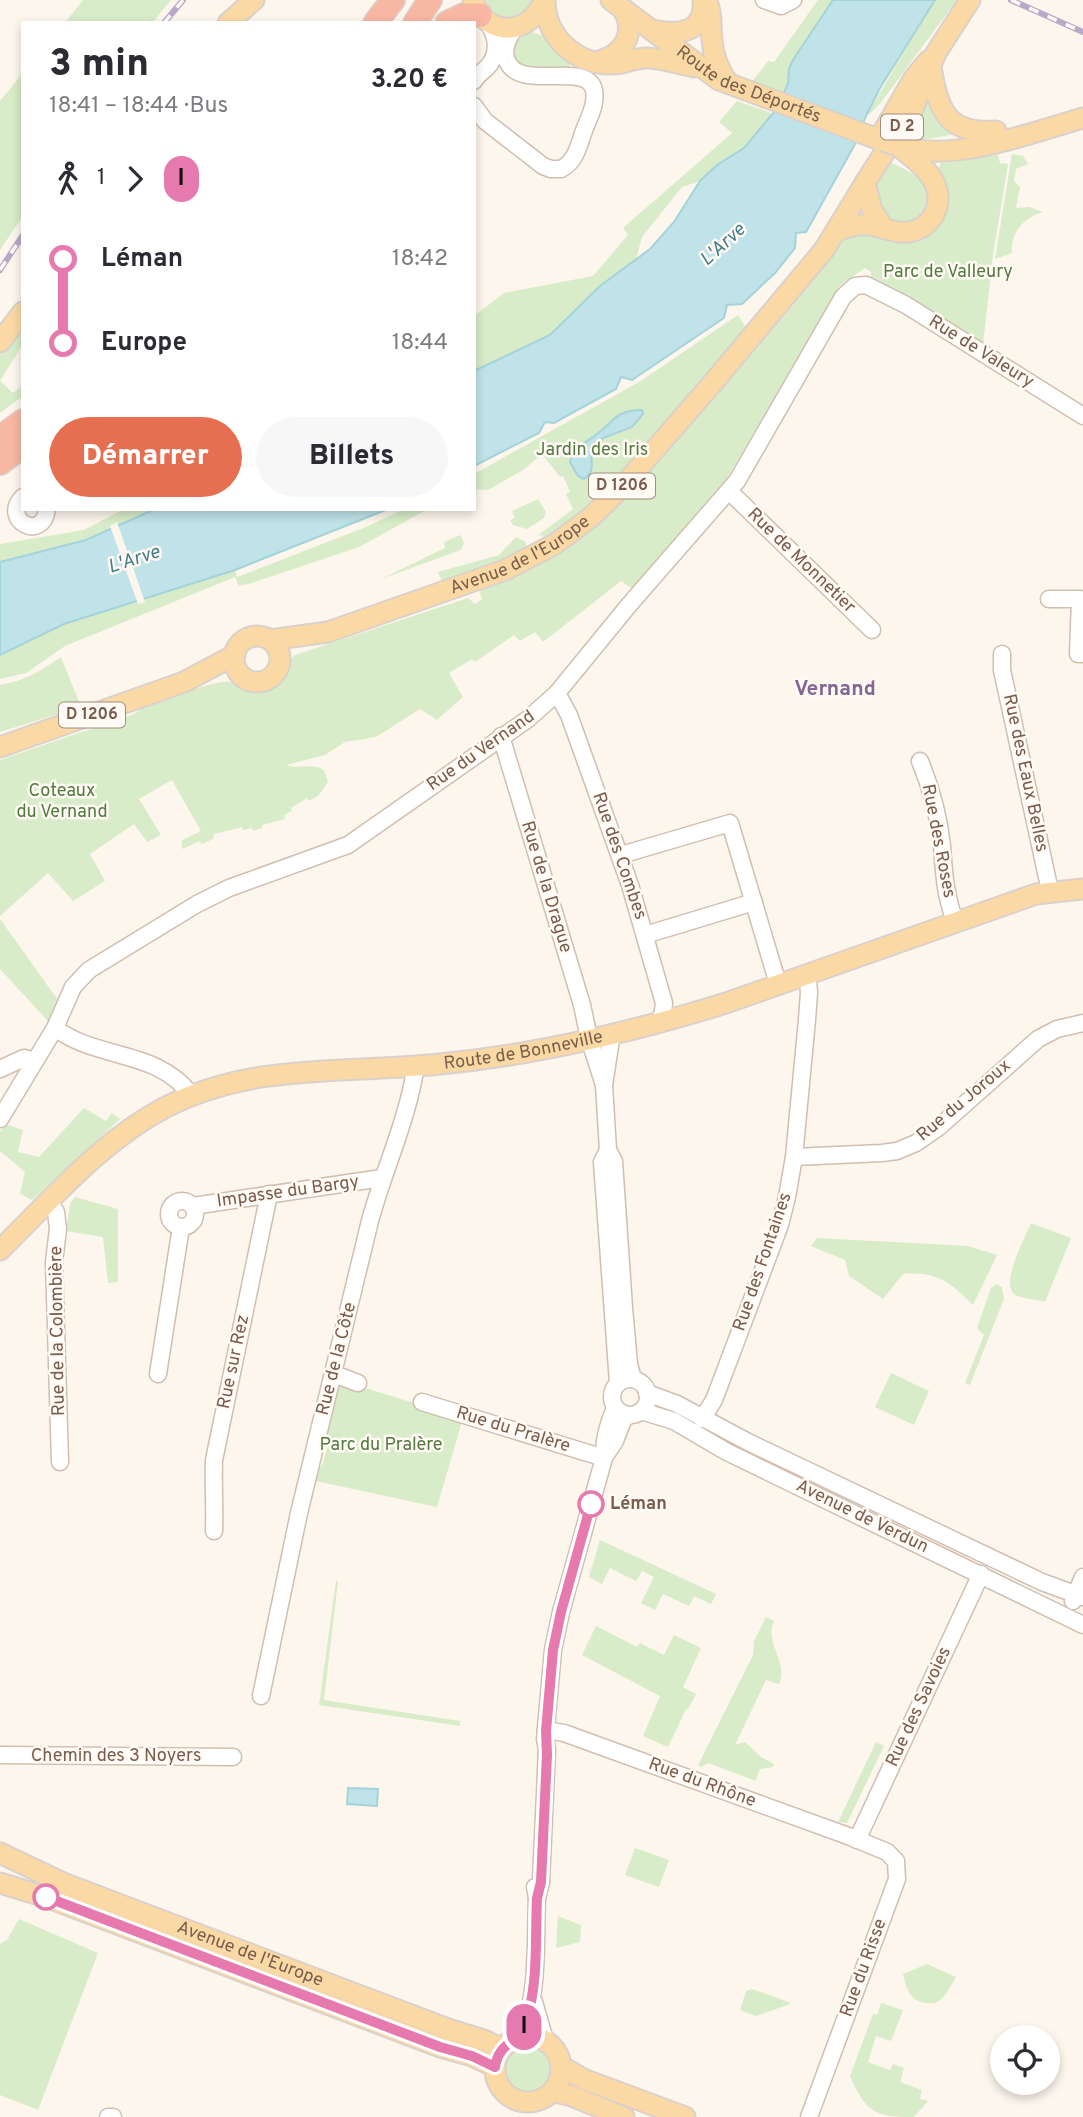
<!DOCTYPE html>
<html lang="fr">
<head>
<meta charset="utf-8">
<style>
  body { margin:0; font-family:Overpass,sans-serif; background:#f7f7f7; color:#2b2b33; height:100vh; display:flex; flex-direction:column; font-size:26px; white-space:nowrap }
  * { box-sizing:border-box; margin:0 }
  p { font-size:23px; color:#7c7c81 }
  .icon { flex:none; width:38px; height:38px; fill:none; stroke:currentColor; stroke-width:2; stroke-linecap:round; stroke-linejoin:round }
  .map { position:relative; flex:1; overflow:hidden }
  .panel { position:absolute; left:21px; top:21px; width:455px; height:490px; display:flex; flex-direction:column; background:#fff; border-radius:0px; box-shadow:0 4px 10px #0003 }
  .panel>* { flex:none }
  .badge { padding:0 14px; border-radius:23px; font-size:24px; line-height:46px }
  .controls { position:absolute; left:990px; top:2025px; display:grid; gap:14px }
  .controls a { display:grid; place-items:center; width:70px; height:70px; border-radius:50%; background:#fff; box-shadow:0 4px 10px #0003; font-size:35px }
  .map>.badge { position:absolute; translate:-50% -50%; box-shadow:0 0 0 4px #fff }
  .legs { display:flex; align-items:center; gap:10px; height:77px; padding:0 28px; font-size:23px }
  .legs p { margin-inline-start:auto }
  .head { display:flex; align-items:center; justify-content:space-between; height:119px; padding:0 28px }
  h1 { font-size:38px; font-weight:800; line-height:52px }
  .cta { display:flex; gap:14px; margin-top:auto; padding:14px 28px }
  .cta a { flex:1; height:80px; border-radius:42px; background:#e76f51; color:#fff; font-size:28px; font-weight:800; line-height:80px; text-align:center }
  .cta a+a { background:#f7f7f7; color:#2b2b33 }
  ul { padding:0 28px; list-style:none }
  li { display:flex; align-items:center; gap:24px; height:84px; font-size:26px }
  li i { display:grid; place-items:center; width:10px; height:100%; margin:0 9px; background:currentColor }
  li i::after { content:''; width:18px; height:18px; margin:-9px; border:5px solid; border-radius:50%; background:#fff }
  li p { margin-inline-start:auto }
  li:first-child i { background:linear-gradient(#0000 50%,currentColor 0) }
  li:last-child i { background:linear-gradient(currentColor 50%,#0000 0) }
  .map>svg:first-child { display:block }
  .green { fill:#d8ecc9 }
  .water { fill:#bfe3e8; stroke:#a5d3da; stroke-width:2 }
  .pier { fill:#fdf6ec }
  .lines { fill:none; stroke-linecap:round; stroke-linejoin:round }
  .minor-casing { stroke:#d1beb0; stroke-width:19 }
  .major-casing { stroke:#dad1cd; stroke-width:23 }
  .highway-casing { stroke:#dad1cd; stroke-width:26 }
  .minor { stroke:#fff; stroke-width:16 }
  .major { stroke:#fbd9a5; stroke-width:19 }
  .highway { stroke:#f7b7a3; stroke-width:23 }
  .rail-casing { stroke:#b9a8c9; stroke-width:6 }
  .rail { stroke:#fffaf3; stroke-width:3.5; stroke-dasharray:10; stroke-linecap:butt }
  .major-bridge-casing { stroke:#dad1cd; stroke-width:23; stroke-linecap:butt }
  .major-bridge { stroke:#fbd9a5; stroke-width:19 }
  .line-1-casing { stroke:#fff; stroke-width:16 }
  .line-1 { stroke:#e679ad; stroke-width:10 }
  .stop-1-dot { fill:#fff; stroke:#e679ad; stroke-width:3.5 }
  .labels { text-anchor:middle; dominant-baseline:central; stroke-width:5; stroke-linejoin:round; paint-order:stroke }
  .shield { fill:#fffaf3; stroke:#a28b7f; stroke-width:2 }
  .shield-label { font-size:16px; font-weight:bold; fill:#7a5c4d }
  .street-label { font-size:18px; fill:#7a5c4d; stroke:#fffaf3 }
  .park-label { font-size:18px; fill:#537a41; stroke:#fffaf3 }
  .stop-label { font-size:18px; font-weight:bold; fill:#7a5c4d; stroke:#fffaf3; text-anchor:start }
  .water-label { font-size:19px; font-style:italic; fill:#437c86; stroke:#fffaf3 }
  .quarter-label { font-size:21px; font-weight:bold; fill:#846695; stroke:#fffaf3 }
</style>
</head>
<body>
<div class="map">
<svg width="1083" height="2117" viewBox="0 0 1083 2117">
  <rect width="100%" height="100%" fill="#fdf6ec"/>
  <g class="green">
    <polygon points="83,0 171,0 152,23 65,23"/>
    <polygon points="480,0 537,0 515,21 495,19"/>
    <polygon points="818,0 833,0 793,60 784,95 751,83 768,61 774,62"/>
    <polygon points="935,0 957,0 882,101 870,114 866,116"/>
    <path d="M531,32L547,37L571,61L569,68C556,68 537,72 525,68C504,60 512,36 531,32Z"/>
    <polygon points="23,73 23,216 0,250 0,101"/>
    <polygon points="928,95 956,134 923,140 904,138"/>
    <polygon points="737,101 771,113 763,127 744,148 717,165 700,181 682,187 642,237 636,259 600,286 550,335 474,371 474,316 504,293 593,276 628,235 623,228 732,133 719,122"/>
    <path d="M1012,154L1023,156L1028,164L1016,169L1014,181L1020,187L1016,208L1029,207L1043,212C1024,218 1010,232 1012,253L995,259Z"/>
    <path d="M998,155L1000,163L1008,164L993,255L983,345L871,278V272L865,268L843,283L838,289L729,475L717,492L633,589L621,581L543,642L535,632L520,641L514,635L475,662L472,659L449,673L463,697L437,720L420,709L376,737L345,742L325,755L286,765C298,770 312,762 324,770L328,782L318,796L309,801L307,798L291,808L292,811L284,815L285,819L262,825V828L253,831L252,828L243,830L242,827L214,834L213,839L202,844L200,841L182,849V840L201,831L172,780L139,799L161,835L147,842L134,824L90,854L105,881L73,901L48,873L0,916V760L134,714L144,707C163,701 213,680 230,682C253,684 250,698 278,685L289,661L295,655L468,598L475,604L482,599L479,590C530,570 561,552 604,520L784,316L825,266C829,246 845,238 862,230C913,248 909,247 946,210L947,189L938,169L942,161Z"/>
    <path d="M887,161C899,166 913,173 922,180C944,199 915,237 883,217L874,184Z"/>
    <polygon points="738,315 747,329 611,484 576,515 544,539 542,535 537,536 573,509 566,494 570,492 563,476 560,477 542,454 523,470 488,490 474,489 474,474 639,382"/>
    <polygon points="23,326 23,344 0,381 13,393 23,385 23,396 0,413 0,355"/>
    <polygon points="538,499 546,512 544,518 527,529 513,525 510,520 515,518 512,511"/>
    <polygon points="124,509 155,509 86,540 0,562 0,544 84,530"/>
    <polygon points="404,509 428,509 359,547 252,583 239,586 235,577 65,646 26,673 0,679 0,655 64,624 235,570 237,577 366,527"/>
    <polygon points="460,535 464,543 461,550 381,579 445,548 444,542"/>
    <polygon points="516,537 526,542 526,548 523,553 443,584 438,572 499,555"/>
    <path d="M61,657L81,707L0,732V685C24,681 41,671 61,657Z"/>
    <polygon points="0,919 58,1000 48,1021 0,969"/>
    <polygon points="84,1108 106,1121 112,1113 120,1119 32,1200 20,1194 25,1172 0,1151 0,1132 5,1124 23,1130 18,1152 39,1157"/>
    <polygon points="75,1197 118,1209 118,1282 108,1283 103,1237 66,1231 70,1204"/>
    <path d="M1031,1223L1071,1238L1045,1302C1037,1299 1018,1299 1013,1293C1002,1279 1025,1238 1031,1223Z"/>
    <path d="M817,1238L968,1246L997,1255L973,1305C950,1282 937,1271 903,1274L883,1299L849,1276L845,1260L811,1246Z"/>
    <polygon points="997,1284 1002,1287 1004,1299 970,1385 965,1383 984,1335 977,1328 991,1288"/>
    <polygon points="891,1373 929,1391 914,1425 875,1407"/>
    <polygon points="339,1380 463,1418 437,1507 311,1480 315,1465 322,1466 327,1448 323,1441"/>
    <polygon points="600,1540 716,1594 711,1604 694,1596 689,1606 663,1594 655,1610 641,1603 654,1577 642,1571 636,1581 610,1568 602,1584 589,1577"/>
    <polygon points="336,1581 338,1581 324,1700 460,1721 460,1726 319,1705"/>
    <path d="M766,1617L774,1621C764,1644 789,1662 779,1684L766,1680L735,1745L745,1742L761,1757L774,1764L773,1767L760,1769L755,1781L709,1763L701,1767L698,1765L753,1655L754,1641Z"/>
    <polygon points="596,1626 637,1647 640,1643 664,1655 674,1635 701,1648 683,1687 696,1694 688,1709 686,1709 668,1747 643,1736 660,1696 582,1655"/>
    <polygon points="876,1742 884,1746 847,1823 838,1822"/>
    <polygon points="635,1848 669,1860 659,1887 625,1875"/>
    <polygon points="558,1916 581,1925 580,1942 556,1948"/>
    <polygon points="19,1919 98,1953 38,2110 0,2095 0,1944 7,1940"/>
    <path d="M927,1964L956,1977C952,1984 946,1996 939,2001C935,2004 932,2003 928,2003C911,2003 906,1989 903,1974Z"/>
    <polygon points="752,1989 788,2002 790,2004 756,2016 740,2010 746,1991"/>
    <path d="M881,2003L903,2010L891,2041L876,2036L868,2062L890,2070L893,2064L904,2068L900,2082L922,2090L920,2099L928,2101L914,2117C874,2117 866,2112 850,2076L873,2014L877,2015Z"/>
    <circle cx="528" cy="2069" r="25"/>
  </g>
  <g class="water">
    <polygon points="833,0 935,0 880,88 866,116 854,146 806,232 796,233 795,248 775,273 742,304 727,305 724,318 632,380 621,377 616,389 554,423 545,422 539,433 474,466 474,371 550,335 600,286 650,249 674,222 700,181 717,165 744,148 779,106 788,83 789,69 793,60"/>
    <path d="M642,410L643,414L632,427L603,438L592,452C590,462 596,471 584,479L578,476L570,462C574,446 586,443 597,434C614,421 616,410 642,410Z"/>
    <polygon points="155,509 388,509 235,570 64,624 0,655 0,562 86,540"/>
    <polygon points="348,1788 378,1789 377,1806 347,1804"/>
  </g>
  <polygon class="pier" points="117,522 145,602 138,604 110,526"/>
  <g class="lines">
    <defs>
      <g id="minor">
        <polyline points="764,0 781,6 793,0"/>
        <path d="M474,81C478,73 485,71 490,64C500,50 496,33 486,20"/>
        <path d="M474,106L485,121L543,166L551,169H561C577,161 579,143 585,128C588,120 593,111 594,102C602,51 517,98 506,58C503,46 509,36 515,28"/>
        <polyline points="729,491 872,630"/>
        <path d="M23,497C0,520 43,543 47,509"/>
        <polyline points="1049,599 1080,599 1078,654 1083,654"/>
        <polyline points="1002,654 1002,670 1050,891"/>
        <polyline points="557,693 569,715 630,885 664,1003 663,1012 659,1022"/>
        <polyline points="501,736 582,1005 589,1038 604,1085"/>
        <path d="M920,761C931,788 939,817 942,846C944,874 945,894 955,922"/>
        <polyline points="621,855 730,823 778,984"/>
        <polyline points="645,935 754,902"/>
        <path d="M55,1028C97,1060 158,1049 192,1096"/>
        <polyline points="612,1033 604,1085 608,1150 614,1161 624,1308 629,1364 633,1379"/>
        <polyline points="0,1069 24,1058 35,1061"/>
        <polyline points="0,1119 55,1028 73,987 89,970 197,904 229,888 348,845 528,719 557,693 629,605 737,481 843,297 855,286 866,285 906,305 1083,416"/>
        <polyline points="608,1150 602,1162 618,1383"/>
        <polyline points="794,1157 882,1153 897,1151 916,1143 939,1127 1038,1039 1057,1029 1083,1023"/>
        <circle cx="182" cy="1214" r="13"/>
        <polyline points="49,1203 56,1212 58,1229 54,1262 60,1462"/>
        <polyline points="193,1206 382,1178"/>
        <polyline points="158,1374 181,1227"/>
        <polyline points="334,1374 358,1383"/>
        <circle cx="630" cy="1397" r="18"/>
        <polyline points="647,1393 677,1404 748,1442 1042,1582 1083,1597"/>
        <polyline points="422,1402 604,1458"/>
        <polyline points="641,1411 674,1421 727,1452 1083,1625"/>
        <polyline points="702,1419 714,1400 780,1225 787,1197 794,1157 807,1020 809,992 807,974"/>
        <polyline points="605,1456 615,1441 623,1420 629,1415"/>
        <path d="M214,1531C215,1506 213,1484 214,1460L269,1194"/>
        <polyline points="1073,1601 1083,1577"/>
        <path d="M261,1696L299,1513L370,1221C384,1169 408,1119 416,1065"/>
        <polyline points="546,1730 564,1733 851,1837 887,1852 896,1861 897,1879 809,2117"/>
        <polyline points="0,1755 233,1757"/>
        <polyline points="857,1840 981,1574"/>
        <path d="M537,1898L541,1882L547,1749L545,1739L553,1650L561,1612L604,1458C603,1440 608,1424 615,1408"/>
        <polyline points="534,2002 545,2040"/>
        <path d="M518,2037C540,2004 535,1937 537,1898L535,1887"/>
        <polyline points="108,2117 113,2117"/>
      </g>
      <g id="major">
        <path d="M473,0C486,39 530,36 544,0"/>
        <path d="M545,0C545,37 576,65 613,64C624,64 634,58 646,58C662,58 679,64 694,67"/>
        <path id="s1" d="M611,0L719,80L883,141"/>
        <path d="M706,0C713,13 710,26 712,40C713,56 719,70 728,83"/>
        <polyline points="228,23 254,0"/>
        <path d="M652,30C677,35 706,34 703,0"/>
        <path d="M600,61C625,53 637,32 622,8"/>
        <path d="M931,68C939,112 947,134 996,131"/>
        <polyline points="879,139 914,78 928,61"/>
        <path d="M902,147C958,162 1029,133 1083,118"/>
        <polyline points="865,183 872,210 883,227"/>
        <path d="M836,232C846,227 856,224 868,225C879,226 889,231 900,232C919,234 936,221 938,201C940,177 915,159 898,146"/>
        <polyline points="0,342 23,312"/>
        <circle cx="257" cy="659" r="23"/>
        <path id="s2" d="M270,640L328,632L505,570L555,544L591,517L623,486L711,385L824,250L873,170L912,111L936,53L970,0"/>
        <polyline points="0,747 184,682 235,655"/>
        <path id="s3" d="M0,1250C51,1200 100,1142 164,1108C253,1062 344,1074 440,1064C534,1055 636,1031 726,1003L1036,894L1083,889"/>
        <path id="s4" d="M0,1853L63,1883L448,2029L484,2040L502,2049"/>
        <polyline points="0,1883 46,1897 440,2047 472,2056 495,2067"/>
        <circle cx="528" cy="2069" r="33"/>
        <polyline points="561,2066 583,2079 685,2117"/>
        <polyline points="553,2092 569,2095 624,2117"/>
      </g>
      <g id="highway">
        <polyline points="375,23 393,0"/>
        <polyline points="415,23 430,0"/>
        <polyline points="447,23 464,15 480,15"/>
        <polyline points="0,438 23,421"/>
        <polyline points="0,463 23,446"/>
      </g>
    </defs>
    <use href="#minor" class="minor-casing"/>
    <use href="#major" class="major-casing"/>
    <use href="#highway" class="highway-casing"/>
    <use href="#minor" class="minor"/>
    <use href="#major" class="major"/>
    <use href="#highway" class="highway"/>
    <defs>
      <g id="rail">
        <polyline points="1011,0 1083,32"/>
        <polyline points="164,23 183,0"/>
        <polyline points="0,270 23,235"/>
      </g>
    </defs>
    <use href="#rail" class="rail-casing"/>
    <use href="#rail" class="rail"/>
    <defs>
      <polyline id="major-bridge" points="883,141 898,146"/>
    </defs>
    <use href="#major-bridge" class="major-bridge-casing"/>
    <use href="#major-bridge" class="major-bridge"/>
  </g>
  <g class="lines">
    <defs>
      <path id="line-1" d="M46,1897L440,2047L472,2056L495,2067C499,2042 518,2043 525,2024C539,1985 535,1938 537,1898L541,1882L547,1755L546,1731L553,1650L561,1612L591,1504"/>
    </defs>
    <use href="#line-1" class="line-1-casing"/>
    <use href="#line-1" class="line-1"/>
  </g>
  <g class="stop-1-dot">
    <circle cx="591" cy="1504" r="12"/>
    <circle cx="46" cy="1897" r="12"/>
  </g>
  <g class="labels">
    <g class="shield">
      <rect x="881" y="114.5" width="42" height="25" rx="5"/>
      <rect x="589" y="473.5" width="66" height="25" rx="5"/>
      <rect x="59" y="702.5" width="66" height="25" rx="5"/>
    </g>
    <g class="shield-label">
      <text x="902" y="127">D 2</text>
      <text x="622" y="486">D 1206</text>
      <text x="92" y="715">D 1206</text>
    </g>
    <g class="street-label">
      <text stroke="none"><textPath href="#s1" startOffset="163">Route des Déportés</textPath></text>
      <text transform="translate(981 352) rotate(32)">Rue de Valeury</text>
      <text stroke="none"><textPath href="#s2" startOffset="266">Avenue de l'Europe</textPath></text>
      <text transform="translate(801 561) rotate(44)">Rue de Monnetier</text>
      <text transform="translate(481 751) rotate(-35)">Rue du Vernand</text>
      <text transform="translate(1025 773) rotate(78)">Rue des Eaux Belles</text>
      <text transform="translate(938 841) rotate(79)">Rue des Roses</text>
      <text transform="translate(619 856) rotate(71)">Rue des Combes</text>
      <text transform="translate(546 887) rotate(73)">Rue de la Drague</text>
      <text stroke="none"><textPath href="#s3" startOffset="584">Route de Bonneville</textPath></text>
      <text transform="translate(964 1101) rotate(-40)">Rue du Joroux</text>
      <text transform="translate(288 1192) rotate(-8)">Impasse du Bargy</text>
      <text transform="translate(763 1262) rotate(-71)">Rue des Fontaines</text>
      <text transform="translate(58 1331) rotate(-91)">Rue de la Colombière</text>
      <text transform="translate(337 1359) rotate(-76)">Rue de la Côte</text>
      <text transform="translate(234 1362) rotate(-78)">Rue sur Rez</text>
      <text transform="translate(513 1430) rotate(17)">Rue du Pralère</text>
      <text transform="translate(862 1517) rotate(26)">Avenue de Verdun</text>
      <text transform="translate(919 1707) rotate(-65)">Rue des Savoies</text>
      <text x="116" y="1756">Chemin des 3 Noyers</text>
      <text transform="translate(702 1783) rotate(20)">Rue du Rhône</text>
      <text stroke="none"><textPath href="#s4" startOffset="270">Avenue de l'Europe</textPath></text>
      <text transform="translate(864 1968) rotate(-70)">Rue du Risse</text>
    </g>
    <g class="park-label">
      <text x="948" y="272">Parc de Valleury</text>
      <text x="592" y="450">Jardin des Iris</text>
      <text x="62" y="791">Coteaux<tspan x="62" dy="21">du Vernand</tspan></text>
      <text x="381" y="1445">Parc du Pralère</text>
    </g>
    <g class="stop-label">
      <text x="610" y="1504">Léman</text>
    </g>
    <g class="water-label">
      <text transform="translate(723 245) rotate(-42)">L'Arve</text>
      <text transform="translate(134 560) rotate(-18)">L'Arve</text>
    </g>
    <g class="quarter-label">
      <text x="835" y="689">Vernand</text>
    </g>
  </g>
</svg>
<div class="controls">
<a><svg class="icon" aria-label="locate" viewBox="0 0 24 24"><circle cx="12" cy="12" r="6"/><path d="M12 2v4M12 18v4M2 12h4M18 12h4"/></svg></a>
</div>
<b class="badge" style="left:524px;top:2027px;background:#e679ad;color:#111">I</b>
<section class="panel">
<div class="head"><div><h1>3 min</h1><p>18:41 – 18:44 · Bus</p></div><b>3.20 €</b></div>
<div class="legs"><svg class="icon" aria-label="walk" viewBox="0 0 24 24"><circle cx="13" cy="4" r="2"/><path d="M13 8l-2 6 4 7M11 14l-3 7M7 12l3-4h3l4 4"/></svg>1<svg class="icon" aria-label="forward" viewBox="0 0 24 24"><path d="M9 5l7 7-7 7"/></svg><b class="badge" style="background:#e679ad;color:#111">I</b></div>
<ul>
<li><i style="color:#e679ad"></i><b>Léman</b><p>18:42</p></li>
<li><i style="color:#e679ad"></i><b>Europe</b><p>18:44</p></li>
</ul>
<div class="cta"><a>Démarrer</a><a>Billets</a></div>
</section>
</div>
</body>
</html>
